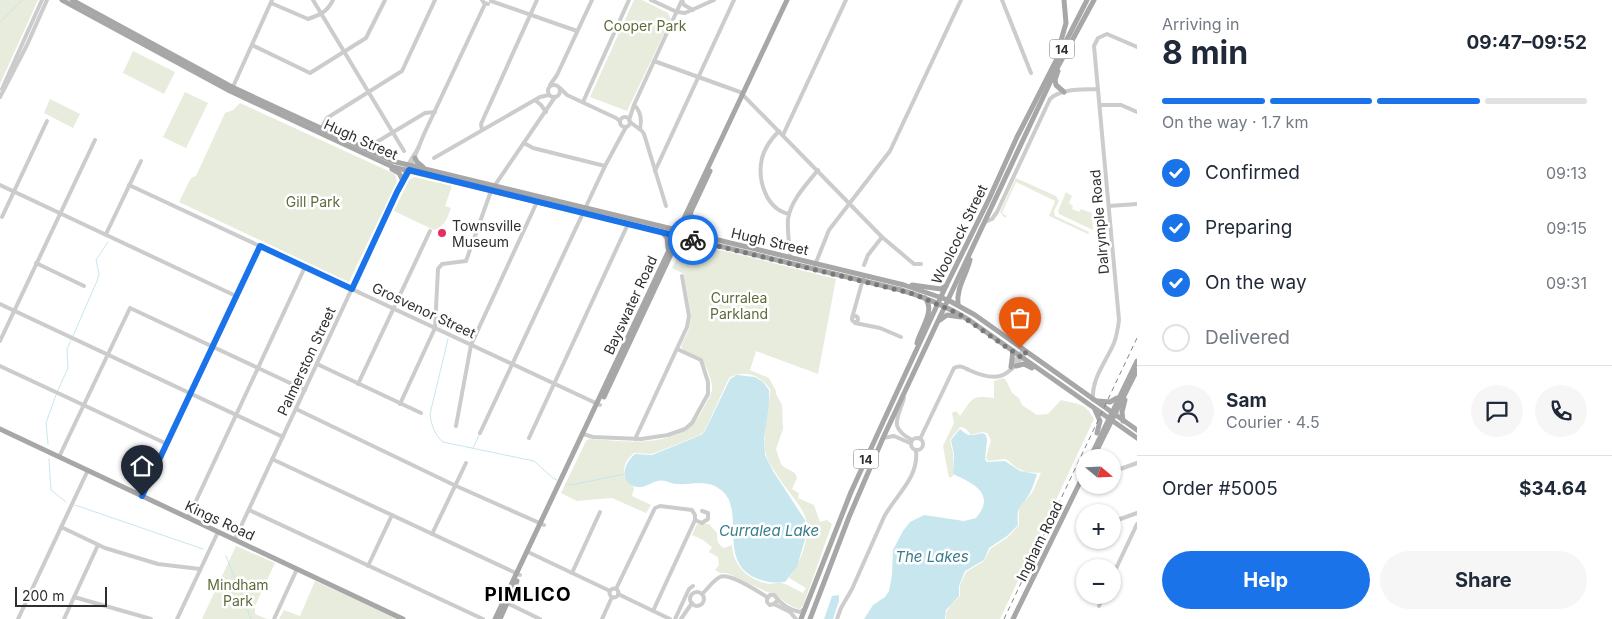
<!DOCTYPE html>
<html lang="en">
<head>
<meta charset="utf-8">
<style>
  :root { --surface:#fff; --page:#f6f6f7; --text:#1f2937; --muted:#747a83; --line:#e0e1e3; --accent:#1a73e8 }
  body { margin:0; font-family:Inter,sans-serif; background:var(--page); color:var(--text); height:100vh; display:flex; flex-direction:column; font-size:19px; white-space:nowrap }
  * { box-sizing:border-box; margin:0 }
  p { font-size:16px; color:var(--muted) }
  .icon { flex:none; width:28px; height:28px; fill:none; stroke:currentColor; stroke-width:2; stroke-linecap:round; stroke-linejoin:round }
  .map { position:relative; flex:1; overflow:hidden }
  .drawer { display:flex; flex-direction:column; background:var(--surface); width:475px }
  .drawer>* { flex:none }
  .needle { width:32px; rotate:109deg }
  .buttons { position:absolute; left:1076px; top:449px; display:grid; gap:10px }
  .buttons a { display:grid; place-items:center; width:45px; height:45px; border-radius:50%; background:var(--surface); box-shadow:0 1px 4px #0004; font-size:25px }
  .scale { position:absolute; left:15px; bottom:12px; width:92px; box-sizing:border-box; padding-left:5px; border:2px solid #2f2f2f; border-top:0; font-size:14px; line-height:18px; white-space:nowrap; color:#2f2f2f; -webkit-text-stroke:4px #fff; paint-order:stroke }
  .pin { position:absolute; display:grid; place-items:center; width:42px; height:42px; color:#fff; margin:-51px -21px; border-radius:50% 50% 50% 0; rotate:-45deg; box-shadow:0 0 5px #0007 }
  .pin .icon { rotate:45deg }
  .courier { position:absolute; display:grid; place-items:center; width:50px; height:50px; margin:-25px; border:4px solid #1a73e8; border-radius:50%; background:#fff; color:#222; box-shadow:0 1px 6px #0007 }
  .head em { font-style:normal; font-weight:700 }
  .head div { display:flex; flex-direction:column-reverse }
  .head { display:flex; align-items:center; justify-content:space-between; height:85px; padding:0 25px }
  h1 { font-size:32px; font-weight:700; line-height:38px }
  .bar { display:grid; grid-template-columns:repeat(4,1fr); gap:8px 5px; align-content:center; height:60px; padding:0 25px }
  .bar i { height:6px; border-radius:4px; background:var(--line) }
  .bar .on { background:var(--accent) }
  .bar p { grid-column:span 4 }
  .line { display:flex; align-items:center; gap:12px; padding:0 25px; border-top:1px solid var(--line) }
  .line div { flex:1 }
  .round { display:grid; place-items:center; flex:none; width:52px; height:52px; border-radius:26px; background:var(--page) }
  ol { padding:0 25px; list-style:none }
  li { display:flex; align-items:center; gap:15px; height:55px }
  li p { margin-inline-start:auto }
  li .icon { padding:5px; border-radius:50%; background:var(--accent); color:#fff; stroke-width:4 }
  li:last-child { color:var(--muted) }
  li i { width:28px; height:28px; border:2px solid var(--line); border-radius:50% }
  .cta { display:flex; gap:10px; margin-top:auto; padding:10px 25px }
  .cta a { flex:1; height:58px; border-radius:30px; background:var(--accent); color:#fff; font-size:20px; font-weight:700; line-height:58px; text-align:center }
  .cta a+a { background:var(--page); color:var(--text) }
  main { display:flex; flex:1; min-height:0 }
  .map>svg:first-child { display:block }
  .green { fill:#e8ecdc }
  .water { fill:#c8e6ed }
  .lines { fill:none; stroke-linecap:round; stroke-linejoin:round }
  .stream { stroke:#c8e6ed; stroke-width:1 }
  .minor { stroke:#ccc; stroke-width:4 }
  .major { stroke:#a7a7a7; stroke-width:5 }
  .rail { stroke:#848484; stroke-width:1; stroke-dasharray:5 4; stroke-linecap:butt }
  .done { stroke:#787878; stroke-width:5; stroke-dasharray:0 9 }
  .route { stroke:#1a73e8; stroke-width:6 }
  .poi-dot { fill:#ea2d60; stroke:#fff; stroke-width:2 }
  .labels { text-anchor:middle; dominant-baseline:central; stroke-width:5; stroke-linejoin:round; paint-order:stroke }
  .shield { fill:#fff; stroke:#6d6d6d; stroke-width:1 }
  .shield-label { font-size:12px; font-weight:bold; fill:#2f2f2f }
  .park-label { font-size:14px; fill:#5b6c3b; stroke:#fff }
  .street-label { font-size:14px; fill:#2f2f2f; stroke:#fff }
  .poi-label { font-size:14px; fill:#2f2f2f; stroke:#fff; text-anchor:start }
  .water-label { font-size:15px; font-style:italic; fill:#387c8c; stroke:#fff }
  .district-label { font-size:19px; font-weight:bold; letter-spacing:1px; fill:#000; stroke:#fff }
</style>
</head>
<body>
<main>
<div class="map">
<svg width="1137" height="619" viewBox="0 0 1137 619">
  <rect width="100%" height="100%" fill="#fff"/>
  <g class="green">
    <path d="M0,0H38L0,84Z"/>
    <path d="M634,0H642L668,13L671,19L627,111L590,97Z"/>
    <path d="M133,51L175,72L164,94L123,73Z"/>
    <path d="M185,92L208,103L186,148L163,137Z"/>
    <path d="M50,99L80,114L73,128L44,113Z"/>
    <path d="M240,103L395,174L397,181L349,282L179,202L191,178L196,176L225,113L233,110Z"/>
    <path d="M414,177L452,186L445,206L451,208C447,219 445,226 434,230L394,211L409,180Z"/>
    <path d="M1016,178L1056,196L1059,201L1054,211L1055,216L1089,232L1088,234L1049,216L1055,201L1016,182L1002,213L1007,216L1005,218L1000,212Z"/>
    <path d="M1066,192L1072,196L1069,203L1073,206L1072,209L1079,212L1081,209L1092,213L1093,230L1059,214L1058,211Z"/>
    <path d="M692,246L729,252L836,279L818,374L756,351L750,370L769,378L776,391V394L782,405L783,429L776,449L781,464L784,467L795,473L797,478L792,489L799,493L798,498L814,505L820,522L827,520L832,524L803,606L799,609C785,606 780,594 767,592L726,573H720L715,570L719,565L718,557L709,552L712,547L703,540L692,535L697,524H709L717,533C717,540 717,544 724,548L732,545C733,566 749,581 770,584C773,584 777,582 781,583C788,584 796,590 803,593L806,588L789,578C800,563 810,540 806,520C803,507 789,493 781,481C776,473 769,464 766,455C761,436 770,409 770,389C759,375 747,369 729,378L705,430L700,435L652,454L634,453C625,461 623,466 625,478L634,488L632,496L651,505L646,513L612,498L577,501L561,493L586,441L589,439C627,441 683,451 703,409C706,403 712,395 712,388C712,379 706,367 702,359L683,350L681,346L689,329L691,316L684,274L672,268L681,251Z"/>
    <path d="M1003,378L1006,380L1012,393L1019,398L1022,405L1037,415L1048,414L1061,400C1078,405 1084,401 1094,419L1000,619H946C944,610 954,602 960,596V585L966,572L984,561L990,549L1008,537L1019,525V507L1032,493L1041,473L1026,472L1017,468L1006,459L988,461L986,458L991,440L987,433L982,432L971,435L965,428L960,427L950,440L953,453V476L949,478L943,446L954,423L952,413L956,411L960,416C973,398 971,395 994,398V381Z"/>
    <path d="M236,546L275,563L255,606V614L267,619H202Z"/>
    <path d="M315,581L398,619H279L284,610L300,616Z"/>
  </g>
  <g class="water">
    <path d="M737,375L755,377L763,382L769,390V405L764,439L765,455L773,471L805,520L806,536L797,567L785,582C773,583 768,583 756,578C715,561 749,506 718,488C706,480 691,485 677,484C670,484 665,479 658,481C652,482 646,487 640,487C619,487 622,464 635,454L652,455L701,435L705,431L730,379Z"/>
    <path d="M960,429C969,437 971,436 982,433L986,435L987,440L985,459L987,462L1005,461L1020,471L1037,474C1035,480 1033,487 1030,493C1021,508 1016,504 1018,525L1007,536L989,548L984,560L965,571L959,586V596L946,610L945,619H864L873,605L885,597L889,591L892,575L893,550L903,531L910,522L924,515L964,521L976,518C997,493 972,483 953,474L954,454L951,440Z"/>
    <path d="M839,595V601L833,619H824L832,596Z"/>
  </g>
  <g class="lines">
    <g class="stream">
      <path d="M0,22L22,0"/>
      <path d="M73,336L97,281L99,274L96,260L108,242"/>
      <path d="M448,339L430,414C431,424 435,436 443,442L534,461L553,478L557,480"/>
      <path d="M58,390L68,368L67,349L71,340"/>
      <path d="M48,444L46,423L56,395"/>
      <path d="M473,448L480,433"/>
      <path d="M49,459L51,490L66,502"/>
      <path d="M567,484L571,485L625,474"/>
      <path d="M75,505L203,549"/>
      <path d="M226,556L251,619"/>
    </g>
    <g class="minor">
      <path d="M313,0L404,151"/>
      <path d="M482,0L484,3L488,4"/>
      <path d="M651,0L677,12L685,13L714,0"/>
      <path d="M682,0L684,5L693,10"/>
      <path d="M1002,0L1031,73"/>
      <path d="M491,1L577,31"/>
      <path d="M271,3L308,19C320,15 327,12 333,0"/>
      <path d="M252,45L310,73L366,38L385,0"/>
      <path d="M654,61L740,92L882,237L914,264H921"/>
      <circle cx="554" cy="91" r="6"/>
      <path d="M550,85L557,75L592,0"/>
      <path d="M560,88L567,95L616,118L620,121"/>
      <path d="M2,89L42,0"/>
      <path d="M232,89L272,0"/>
      <path d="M0,97L27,45L47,0"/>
      <path d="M535,100L541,105L546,112"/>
      <path d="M583,102L629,0"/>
      <path d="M634,105C641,111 642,121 640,129"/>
      <path d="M1100,105H1121L1137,112"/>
      <circle cx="625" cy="122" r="5"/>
      <path d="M629,120L634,105L682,0"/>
      <path d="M630,122L642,131L644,134L666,206"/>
      <path d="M320,130L327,118L402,71L435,0"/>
      <path d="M482,130L481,124L537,0"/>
      <path d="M779,131C771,139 765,147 762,158C757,180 766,209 789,214"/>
      <path d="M783,135L846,0"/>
      <path d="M524,143L533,148L605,166"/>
      <path d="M375,154V143L425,113L435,112"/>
      <path d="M434,158L540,97L549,95"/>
      <path d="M655,171L734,0"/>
      <path d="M0,185L236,296"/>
      <path d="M129,185L600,405"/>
      <path d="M397,192L407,175L424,134L485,4"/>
      <path d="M1109,206L1137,204"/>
      <path d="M2,217L47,121"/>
      <path d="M985,222L992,219L997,212L1050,99C1061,88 1083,90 1098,89"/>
      <path d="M106,234L141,161"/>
      <path d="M790,258C790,246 787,232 788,219C791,200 806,185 818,170"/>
      <path d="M36,263L84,286"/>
      <path d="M815,265L829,230L890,151L961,0"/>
      <path d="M864,265L868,255L882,237"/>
      <path d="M0,304L283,437"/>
      <circle cx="855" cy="319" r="3"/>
      <path d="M852,318L863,279"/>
      <path d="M855,323L880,328L901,337"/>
      <path d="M0,341L95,140"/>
      <path d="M317,364L421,413"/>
      <path d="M1012,365L1023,350"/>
      <path d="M0,366L167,444"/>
      <path d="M358,384L430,231"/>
      <path d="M904,398C898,419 888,427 912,440"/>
      <path d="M1093,400C1091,379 1106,362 1114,343C1117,335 1118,328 1119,320L1094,46L1098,38L1107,34L1137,47"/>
      <path d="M400,404L435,328L438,269L442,264L466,261L491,191L555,97"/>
      <path d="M296,409L454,485L544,525"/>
      <path d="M456,426L471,345L537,202"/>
      <path d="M480,433L605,166L626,127"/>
      <path d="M583,434L593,437L641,439L668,435L685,429L692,423L708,394V382L701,360L677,349"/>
      <circle cx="917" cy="444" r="6"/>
      <path d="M529,438L628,224"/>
      <path d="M883,438L894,436L910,443"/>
      <path d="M635,439L687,327L689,316L682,276"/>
      <path d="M920,439L954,368C960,365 963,367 969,370C997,383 1008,378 1026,352"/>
      <path d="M59,457L130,308L305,390"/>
      <path d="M272,459L520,575"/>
      <path d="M1112,472L1137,463"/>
      <path d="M142,496L260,246"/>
      <path d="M249,510L483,619"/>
      <path d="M188,518L305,267"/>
      <path d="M695,520L702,523L708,519V513L702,511"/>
      <path d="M1112,522L1137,513"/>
      <path d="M61,527L105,548L158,564L200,569"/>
      <path d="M1081,532L1085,531"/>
      <path d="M432,534L466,463"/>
      <path d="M235,539L397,192L409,163L419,147"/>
      <path d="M528,552L610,591"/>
      <path d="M368,566L392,515"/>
      <path d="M572,573L600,512"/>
      <path d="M1112,577L1137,524"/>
      <circle cx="614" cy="593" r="4.5"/>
      <path d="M616,589L655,508L660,506L692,510L695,515V520L653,611"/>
      <circle cx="697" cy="599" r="7"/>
      <path d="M618,594L670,619"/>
      <path d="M702,594C708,589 713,580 720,577C729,572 759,592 767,597"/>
      <path d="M74,597L151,619"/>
      <path d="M777,601L774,604L770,605L767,602V599L770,595H774C780,603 788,610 800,612L804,609"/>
      <path d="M507,603L540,619"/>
      <path d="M774,604L790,612L796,619"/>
      <path d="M1099,606L1104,595"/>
      <path d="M18,619L88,470"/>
      <path d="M64,619L98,545"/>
      <path d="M177,619L218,532"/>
      <path d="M274,619L297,569"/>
      <path d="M602,619L612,597"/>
      <path d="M675,619L689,589L693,586"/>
      <path d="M681,619L692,603"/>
      <path d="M837,619L841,608L852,589L884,517C895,496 919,478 916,451"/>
    </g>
    <g class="major">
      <path d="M62,0L230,91L393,167L901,290C925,297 948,307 969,320L1137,438"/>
      <path d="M72,0L232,87L392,161L904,285L948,300L975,315L1137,430"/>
      <path d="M1058,51L1066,23L1064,0"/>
      <path d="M1058,71L1055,80L1056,85L1064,92"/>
      <path d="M415,158L417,162L423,167"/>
      <path d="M392,169L399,173L402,179"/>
      <path d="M691,215L692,228L697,234"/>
      <path d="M662,232L667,238L668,248"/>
      <path d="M676,250L682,244L692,241"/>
      <path d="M912,285L941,289L946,286"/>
      <path d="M958,305C956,288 966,276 970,260"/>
      <path d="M940,320L947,315L961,317"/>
      <path d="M917,343C920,330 936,310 925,298"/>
      <path d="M1016,366L1024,364L1032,368"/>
      <path d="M1011,367L1013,351"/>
      <path d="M604,397L710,171"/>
      <path d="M1097,401L1110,402L1117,398"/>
      <path d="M1095,410L1100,421L1097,433"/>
      <path d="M1123,421L1122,412L1125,400"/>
      <path d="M0,429L403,619"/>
      <path d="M1090,458L1137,361"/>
      <path d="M1093,458L1137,370"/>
      <path d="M495,619L787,0"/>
      <path d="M500,619L517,581"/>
      <path d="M801,619L851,492L884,420L946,286L989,199L1017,137L1087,0"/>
      <path d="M810,619L849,517L883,438L1055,72L1094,0"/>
      <path d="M1013,619L1085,472"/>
    </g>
    <path class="rail" d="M1004,619L1137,338"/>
  </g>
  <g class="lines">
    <path class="done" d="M693,240L914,294L959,314L1022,358L1026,352L1020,348"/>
    <path class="route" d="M142,496L260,246L352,289L397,192L409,170L693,240"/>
  </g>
  <circle class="poi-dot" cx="442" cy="233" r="5"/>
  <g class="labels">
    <g class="shield">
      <rect x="1049.5" y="39.5" width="25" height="19" rx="4"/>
      <rect x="853.5" y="449.5" width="25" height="19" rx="4"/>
    </g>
    <g class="shield-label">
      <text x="1062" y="49">14</text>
      <text x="866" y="459">14</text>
    </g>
    <g class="park-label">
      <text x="645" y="25">Cooper Park</text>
      <text x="313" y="201">Gill Park</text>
      <text x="739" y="297">Curralea<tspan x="739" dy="16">Parkland</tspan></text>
      <text x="238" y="584">Mindham<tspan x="238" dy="16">Park</tspan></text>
    </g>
    <g class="street-label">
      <text transform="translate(361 139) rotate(24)">Hugh Street</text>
      <text transform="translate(1099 222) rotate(-95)">Dalrymple Road</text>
      <text transform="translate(959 234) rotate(-64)">Woolcock Street</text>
      <text transform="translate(770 241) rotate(13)">Hugh Street</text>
      <text transform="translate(630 305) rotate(-65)">Bayswater Road</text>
      <text transform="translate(424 310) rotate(25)">Grosvenor Street</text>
      <text transform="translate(306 361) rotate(-65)">Palmerston Street</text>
      <text transform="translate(220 520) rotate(25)">Kings Road</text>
      <text transform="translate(1039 541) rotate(-64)">Ingham Road</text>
    </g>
    <g class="poi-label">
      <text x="452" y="225">Townsville<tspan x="452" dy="16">Museum</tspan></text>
    </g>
    <g class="water-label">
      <text x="769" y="530">Curralea Lake</text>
      <text x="932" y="556">The Lakes</text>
    </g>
    <g class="district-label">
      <text x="528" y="594">PIMLICO</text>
    </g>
  </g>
</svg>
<div class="buttons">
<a><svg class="needle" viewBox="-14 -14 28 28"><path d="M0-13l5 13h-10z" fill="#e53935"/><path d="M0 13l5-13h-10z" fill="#747a83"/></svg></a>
<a>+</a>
<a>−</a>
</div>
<div class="scale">200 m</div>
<div class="pin" style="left:1020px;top:348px;background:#ea580c"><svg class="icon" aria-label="bag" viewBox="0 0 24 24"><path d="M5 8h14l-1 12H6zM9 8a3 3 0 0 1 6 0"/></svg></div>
<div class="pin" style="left:142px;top:496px;background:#1f2937"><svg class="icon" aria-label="home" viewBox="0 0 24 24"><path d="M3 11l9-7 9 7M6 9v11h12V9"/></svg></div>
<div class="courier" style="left:693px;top:240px"><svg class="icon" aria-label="bike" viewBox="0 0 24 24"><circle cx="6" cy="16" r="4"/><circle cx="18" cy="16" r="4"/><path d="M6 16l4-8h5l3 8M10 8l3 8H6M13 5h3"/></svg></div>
</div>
<section class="drawer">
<div class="head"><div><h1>8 min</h1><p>Arriving in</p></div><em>09:47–09:52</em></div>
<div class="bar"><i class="on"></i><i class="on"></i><i class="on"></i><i></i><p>On the way · 1.7 km</p></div>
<ol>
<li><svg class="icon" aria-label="check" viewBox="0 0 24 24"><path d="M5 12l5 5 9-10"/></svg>Confirmed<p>09:13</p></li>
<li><svg class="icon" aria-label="check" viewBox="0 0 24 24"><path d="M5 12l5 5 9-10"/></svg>Preparing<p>09:15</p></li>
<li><svg class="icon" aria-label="check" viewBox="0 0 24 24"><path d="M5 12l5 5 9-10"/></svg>On the way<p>09:31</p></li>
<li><i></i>Delivered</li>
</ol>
<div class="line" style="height:90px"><a class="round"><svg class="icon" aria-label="person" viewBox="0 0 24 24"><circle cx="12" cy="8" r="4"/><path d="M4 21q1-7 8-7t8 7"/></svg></a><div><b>Sam</b><p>Courier · 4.5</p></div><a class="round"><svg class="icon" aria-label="chat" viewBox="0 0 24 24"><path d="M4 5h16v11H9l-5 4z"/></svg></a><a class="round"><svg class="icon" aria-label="phone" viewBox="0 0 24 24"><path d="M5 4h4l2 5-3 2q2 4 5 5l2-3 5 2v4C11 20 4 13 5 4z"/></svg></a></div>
<div class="line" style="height:65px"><div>Order #5005</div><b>$34.64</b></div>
<div class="cta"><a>Help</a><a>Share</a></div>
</section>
</main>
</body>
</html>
